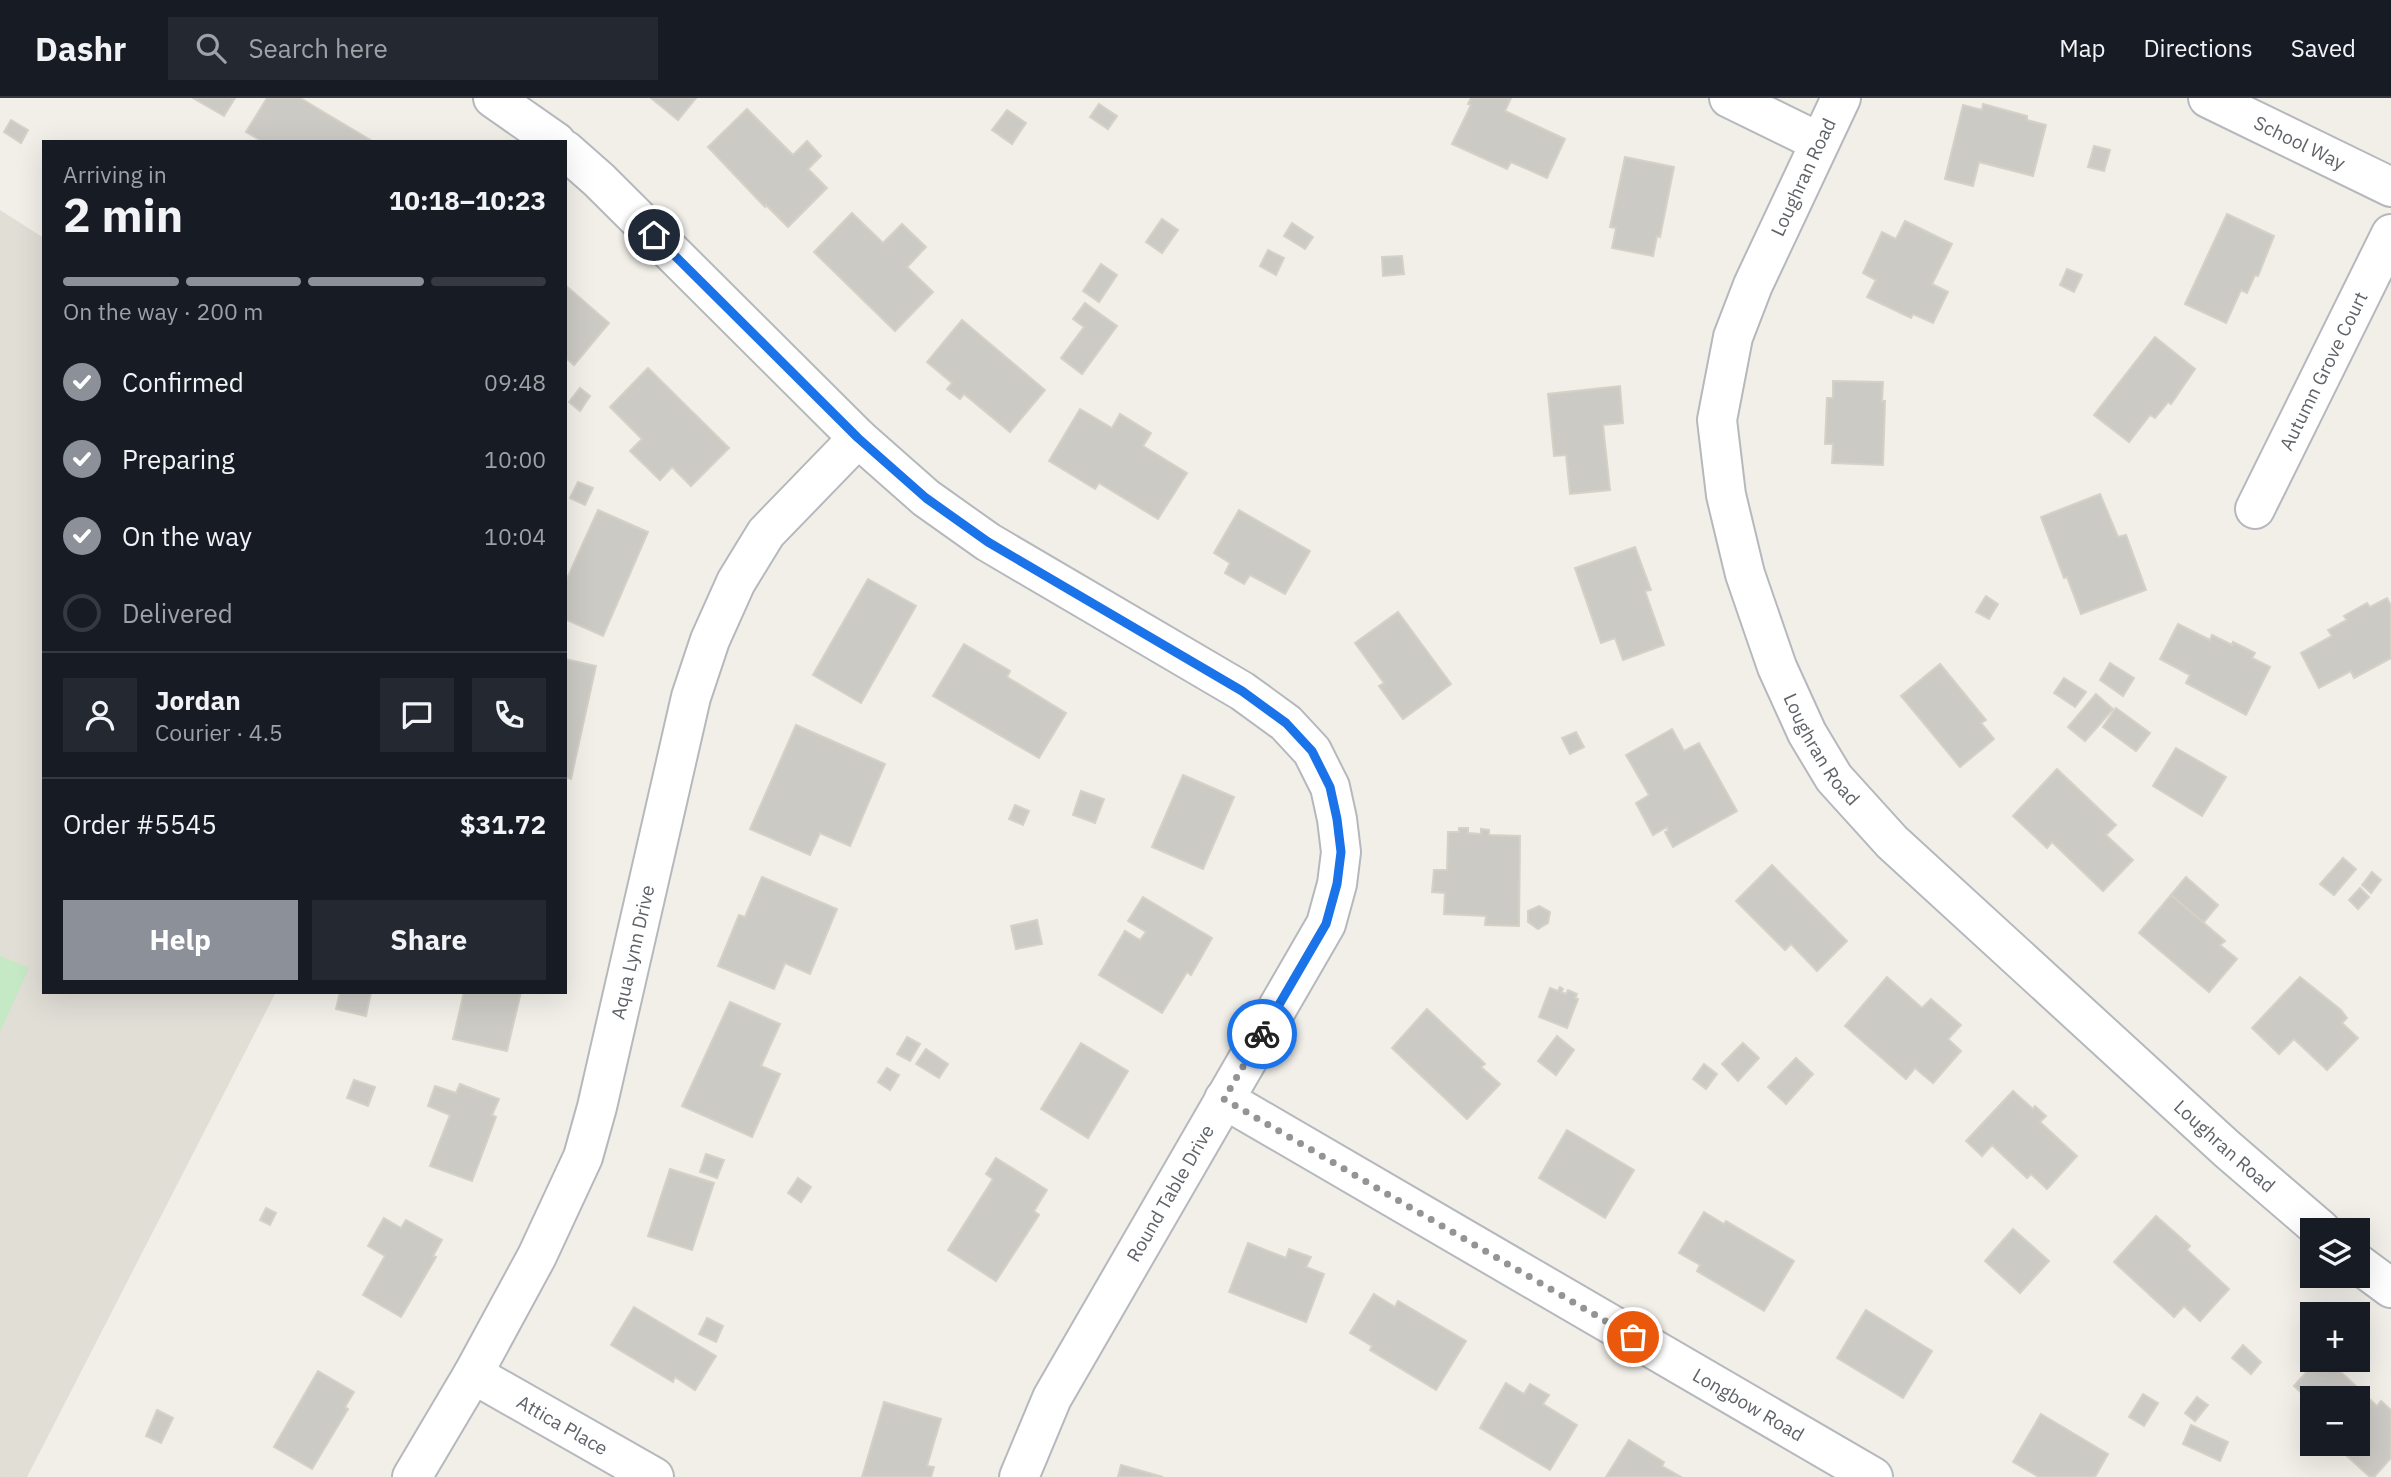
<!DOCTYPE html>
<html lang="en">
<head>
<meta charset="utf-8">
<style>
  :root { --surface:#171b24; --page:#242831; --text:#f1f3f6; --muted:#9ea1a6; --line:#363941; --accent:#8c9099 }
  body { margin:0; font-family:"IBM Plex Sans",sans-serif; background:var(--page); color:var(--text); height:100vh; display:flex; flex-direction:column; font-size:26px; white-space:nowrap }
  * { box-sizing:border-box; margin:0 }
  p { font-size:23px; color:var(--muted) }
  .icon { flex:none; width:38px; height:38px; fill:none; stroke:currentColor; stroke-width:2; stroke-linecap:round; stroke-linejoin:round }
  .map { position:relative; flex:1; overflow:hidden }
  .panel { position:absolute; left:42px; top:42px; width:525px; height:854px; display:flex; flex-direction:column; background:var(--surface); border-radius:0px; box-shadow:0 7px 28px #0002 }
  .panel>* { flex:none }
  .controls { position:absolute; left:2300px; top:1120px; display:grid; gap:14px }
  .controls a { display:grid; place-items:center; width:70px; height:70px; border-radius:0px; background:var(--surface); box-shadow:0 7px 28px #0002; font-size:35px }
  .pin { position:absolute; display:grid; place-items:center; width:60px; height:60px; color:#fff; margin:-30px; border:4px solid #fff; border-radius:50%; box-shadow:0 2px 7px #0007 }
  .courier { position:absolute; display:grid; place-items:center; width:70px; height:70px; margin:-35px; border:5px solid #1a73e8; border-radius:50%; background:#fff; color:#222; box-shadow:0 2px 9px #0007 }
  .summary em { font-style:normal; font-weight:700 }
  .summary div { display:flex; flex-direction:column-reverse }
  .summary { display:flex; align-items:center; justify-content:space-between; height:119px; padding:0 21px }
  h1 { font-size:46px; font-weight:700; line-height:52px }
  .bar { display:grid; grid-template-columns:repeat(4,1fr); gap:10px 7px; align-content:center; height:84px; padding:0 21px }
  .bar i { height:9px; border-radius:5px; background:var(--line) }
  .bar .active { background:var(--accent) }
  .bar p { grid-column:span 4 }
  .line { display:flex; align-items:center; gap:18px; padding:0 21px; border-top:2px solid var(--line) }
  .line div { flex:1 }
  .round { display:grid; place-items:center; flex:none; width:74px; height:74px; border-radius:0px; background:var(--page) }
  ol { padding:0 21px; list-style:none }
  li { display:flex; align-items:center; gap:21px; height:77px }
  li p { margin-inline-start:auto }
  li .icon { padding:7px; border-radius:50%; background:var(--accent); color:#fff; stroke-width:4 }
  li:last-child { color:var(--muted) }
  li i { width:38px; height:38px; border:4px solid var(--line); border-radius:50% }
  .cta { display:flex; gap:14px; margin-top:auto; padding:14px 21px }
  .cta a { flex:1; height:80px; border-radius:0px; background:var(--accent); color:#fff; font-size:28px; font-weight:700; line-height:80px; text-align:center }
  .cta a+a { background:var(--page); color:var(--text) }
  header { display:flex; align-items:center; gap:42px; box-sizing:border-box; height:98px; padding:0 35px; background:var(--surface); border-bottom:2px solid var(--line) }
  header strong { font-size:33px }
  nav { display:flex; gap:38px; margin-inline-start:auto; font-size:24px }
  .search { width:490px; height:63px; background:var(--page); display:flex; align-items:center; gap:18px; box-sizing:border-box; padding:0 24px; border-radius:0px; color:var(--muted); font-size:26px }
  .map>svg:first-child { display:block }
  .education { fill:#e1ded6 }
  .green { fill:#c5e8c5 }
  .building { fill:#cccac5; stroke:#d6d1c6; stroke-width:2 }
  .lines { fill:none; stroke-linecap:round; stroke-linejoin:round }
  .minor-casing { stroke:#b5b8bc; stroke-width:42 }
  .minor { stroke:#fff; stroke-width:38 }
  .done { stroke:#929495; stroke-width:7; stroke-dasharray:0 12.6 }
  .route { stroke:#1a73e8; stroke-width:9 }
  .labels { text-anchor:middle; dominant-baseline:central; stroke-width:5; stroke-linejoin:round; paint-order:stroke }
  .street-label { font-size:19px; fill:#5f6368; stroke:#fff }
</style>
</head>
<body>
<header>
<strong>Dashr</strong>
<div class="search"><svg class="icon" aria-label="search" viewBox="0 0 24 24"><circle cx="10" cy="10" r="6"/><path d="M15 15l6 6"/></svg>Search here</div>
<nav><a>Map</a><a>Directions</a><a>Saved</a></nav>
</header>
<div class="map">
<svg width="2391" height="1379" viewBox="0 0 2391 1379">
  <rect width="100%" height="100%" fill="#f1efe8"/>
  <path class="education" d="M0,112L44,140V894H276L27,1379H0Z"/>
  <path class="green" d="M0,858L29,870L0,934Z"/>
  <g class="building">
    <path d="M193,0H235L224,18Z"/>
    <path d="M267,0H300L372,43L263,44L246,34Z"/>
    <path d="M651,0H696L678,22Z"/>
    <path d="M1471,0H1511L1505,13L1565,41L1547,80L1511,64L1507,71L1452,46L1471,7L1468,6Z"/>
    <path d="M1099,6L1117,18L1108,31L1090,19Z"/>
    <path d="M1983,6L2027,18V22L2046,27L2033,78L1979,64L1973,88L1945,81L1963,7L1982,12Z"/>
    <path d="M747,11L793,57L807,43L821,58L808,71L827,90L788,129L766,107L765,109L708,49Z"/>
    <path d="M1007,12L1026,25L1012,46L992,32Z"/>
    <path d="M11,22L28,32L21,45L4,34Z"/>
    <path d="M2094,48L2110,52L2104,73L2088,69Z"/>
    <path d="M1625,59L1674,69L1660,139L1657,138L1653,158L1612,150L1616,130L1610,129Z"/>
    <path d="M852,115L883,145L902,126L926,149L907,169L933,194L895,233L814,154Z"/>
    <path d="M2227,116L2274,138L2258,178L2255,177L2247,195L2241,192L2226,225L2185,206Z"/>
    <path d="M1162,121L1178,132L1162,155L1146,144Z"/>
    <path d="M1905,123L1952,146L1932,186L1948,194L1933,225L1913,216L1911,220L1867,199L1876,182L1863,175L1882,134L1896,141Z"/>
    <path d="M1292,125L1313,139L1305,151L1284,138Z"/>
    <path d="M1268,152L1284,160L1276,177L1260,168Z"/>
    <path d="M1402,158L1404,176L1383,178L1382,159Z"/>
    <path d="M1101,166L1117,177L1099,204L1083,193Z"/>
    <path d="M2067,171L2082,177L2074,194L2060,187Z"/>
    <path d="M565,187L609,225L574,267L565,259Z"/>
    <path d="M1085,205L1117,228L1082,276L1061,260L1084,229L1073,221Z"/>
    <path d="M962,222L1045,292L1010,334L964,296L960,301L947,291L952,285L927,264Z"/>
    <path d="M2155,239L2195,271L2171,306L2168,304L2155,320L2150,317L2129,344L2094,317Z"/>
    <path d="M648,270L729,350L691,388L672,369L660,382L630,353L642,341L610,309Z"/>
    <path d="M1833,283L1883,284L1882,303H1885L1883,367L1832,365L1833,346H1825L1827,300H1833Z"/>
    <path d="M1620,288L1623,325L1603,327L1610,392L1570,396L1566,357L1554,358L1548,296Z"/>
    <path d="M580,290L590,298L580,313L569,304Z"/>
    <path d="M1080,311L1112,330L1120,316L1151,335L1143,348L1187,375L1158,421L1099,385L1095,391L1049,363Z"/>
    <path d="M578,384L593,390L585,407L570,400Z"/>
    <path d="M2100,396L2118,439L2126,437L2146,492L2081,516L2067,479L2064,480L2041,419Z"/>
    <path d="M598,412L648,434L603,538L565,521V485Z"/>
    <path d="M1239,412L1310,453L1285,496L1250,477L1244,486L1225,475L1230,465L1214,455Z"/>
    <path d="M1635,449L1651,492L1645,493L1664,547L1623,562L1615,540L1601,545L1575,470Z"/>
    <path d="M868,481L916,508L861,605L813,577Z"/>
    <path d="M1986,498L1998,506L1989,521L1976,514Z"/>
    <path d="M2387,500L2391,508V560L2354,580L2351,573L2319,590L2301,555L2332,538L2328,532L2347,522L2344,518L2367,505L2370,509Z"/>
    <path d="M1398,514L1451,586L1403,621L1379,588L1384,585L1355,545Z"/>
    <path d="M2178,526L2210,542L2212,537L2232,547L2233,544L2255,555L2252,560L2270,569L2246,617L2186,585L2190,577L2160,561Z"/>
    <path d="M964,546L1010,573L1007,579L1066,615L1039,660L933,598Z"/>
    <path d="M565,561L596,568L571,681L565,679Z"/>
    <path d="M2110,565L2134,580L2123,598L2100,582Z"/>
    <path d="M1940,566L1986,622L1981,625L1994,641L1960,669L1901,598Z"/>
    <path d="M2064,580L2086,594L2075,609L2054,595Z"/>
    <path d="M2096,596L2113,611L2085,643L2068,629Z"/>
    <path d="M2116,610L2150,635L2136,653L2103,629Z"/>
    <path d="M796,627L885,666L850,748L820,735L810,757L750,731Z"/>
    <path d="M1672,631L1684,653L1699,645L1737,713L1673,749L1665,734L1668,733L1667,729L1653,737L1636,705L1649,697L1626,657Z"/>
    <path d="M1576,634L1584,649L1570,656L1562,640Z"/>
    <path d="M2176,650L2226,679L2202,718L2153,688Z"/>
    <path d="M2057,671L2116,727L2106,737L2133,762L2103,793L2052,744L2047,750L2013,718Z"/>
    <path d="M1183,677L1234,699L1203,771L1152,749Z"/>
    <path d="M1081,693L1104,701L1095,725L1073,717Z"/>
    <path d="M1015,707L1029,713L1023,727L1009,721Z"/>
    <path d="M1459,730H1468V735L1481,736V731L1489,732V737L1520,738L1519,828L1485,827L1486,818L1444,816L1445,795L1432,794L1434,772H1447L1448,734H1459Z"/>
    <path d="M2343,760L2356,771L2334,797L2320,786Z"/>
    <path d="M1772,767L1847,843L1817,873L1791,846L1785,852L1736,803Z"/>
    <path d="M2372,774L2381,782L2371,795L2362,787Z"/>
    <path d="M762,779L837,811L810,876L785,865L774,891L718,868L739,817L745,819Z"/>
    <path d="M2186,779L2218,807L2203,825L2171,797Z"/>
    <path d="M2360,790L2369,799L2358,811L2349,802Z"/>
    <path d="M2171,797L2225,843L2220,847L2237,861L2209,894L2139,835Z"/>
    <path d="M1143,799L1212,840L1191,877L1187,874L1162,915L1099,877L1125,833L1140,842L1146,834L1128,823Z"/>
    <path d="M1539,808L1550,814L1548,825L1538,831L1528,824V813Z"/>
    <path d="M1037,822L1042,846L1016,851L1011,828Z"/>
    <path d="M1887,879L1922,910L1931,901L1961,927L1948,941L1961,953L1933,985L1915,970L1906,981L1845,928Z"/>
    <path d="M2300,879L2341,912L2347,920L2342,925L2358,940L2327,972L2294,941L2279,956L2252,930Z"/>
    <path d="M1560,889L1563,891L1561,894L1566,896L1568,892L1577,896L1575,900L1578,901L1567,930L1539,919L1550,890L1558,893Z"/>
    <path d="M340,894H371L366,918L336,911Z"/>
    <path d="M464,894H521L507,953L453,941Z"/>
    <path d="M730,904L780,926L761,968L780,976L752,1039L682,1008Z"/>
    <path d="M1427,911L1485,966L1481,969L1500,986L1467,1021L1392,950Z"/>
    <path d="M1557,938L1574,952L1556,977L1538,963Z"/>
    <path d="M907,939L920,946L910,963L897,956Z"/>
    <path d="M1081,945L1128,973L1088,1040L1041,1011Z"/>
    <path d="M1743,945L1759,960L1738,983L1722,966Z"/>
    <path d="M926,951L948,966L939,980L916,966Z"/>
    <path d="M1796,960L1813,976L1786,1006L1768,989Z"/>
    <path d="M1704,966L1717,976L1706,991L1693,981Z"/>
    <path d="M887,970L899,977L890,992L878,984Z"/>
    <path d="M354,982L375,989L368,1008L347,1000Z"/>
    <path d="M460,986L499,1001L492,1017L496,1019L472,1083L430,1068L450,1017L428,1008L435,988L456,995Z"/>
    <path d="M2013,993L2033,1011L2035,1008L2046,1018L2040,1024L2077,1058L2047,1091L2031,1076L2027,1080L1992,1047L1982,1058L1966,1043Z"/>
    <path d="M1567,1032L1634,1072L1605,1120L1539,1080Z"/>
    <path d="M706,1056L724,1062L717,1080L700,1074Z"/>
    <path d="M996,1060L1047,1092L1034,1113L1039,1117L996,1183L948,1152L993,1081L986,1076Z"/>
    <path d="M670,1071L714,1085L692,1152L648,1138Z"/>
    <path d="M798,1080L811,1089L801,1104L788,1095Z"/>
    <path d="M266,1110L276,1115L270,1127L260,1122Z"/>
    <path d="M1704,1114L1724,1126L1726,1123L1794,1163L1764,1213L1697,1173L1700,1167L1679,1155Z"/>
    <path d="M2156,1118L2190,1148L2187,1152L2229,1191L2200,1223L2184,1208L2174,1219L2114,1164Z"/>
    <path d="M384,1120L401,1130L406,1122L442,1142L433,1158L436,1159L401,1219L363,1197L385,1158L368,1148Z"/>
    <path d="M2013,1131L2049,1163L2020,1195L1985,1163Z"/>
    <path d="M1248,1145L1286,1160L1289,1151L1311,1159L1306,1169L1324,1176L1306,1224L1229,1194Z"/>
    <path d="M1374,1196L1395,1209L1398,1203L1466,1243L1436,1292L1370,1252L1372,1248L1350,1235Z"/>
    <path d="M634,1209L716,1258L695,1292L675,1279L673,1284L611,1247Z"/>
    <path d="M1866,1212L1932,1253L1903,1300L1837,1260Z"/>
    <path d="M707,1220L723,1228L716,1244L699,1236Z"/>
    <path d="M2243,1247L2261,1264L2251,1276L2232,1260Z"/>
    <path d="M2317,1262H2328L2377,1308L2381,1303L2391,1312V1360L2374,1379H2370L2338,1350L2340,1348L2337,1346H2357V1300H2312V1305L2294,1288Z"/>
    <path d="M318,1273L354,1294L345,1309L348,1311L312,1371L274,1349Z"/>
    <path d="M1506,1285L1524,1296L1530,1286L1549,1297L1543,1306L1577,1327L1550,1372L1480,1330Z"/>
    <path d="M2143,1296L2158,1305L2144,1328L2129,1319Z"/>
    <path d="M2197,1299L2208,1307L2195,1323L2185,1315Z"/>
    <path d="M884,1304L941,1321L927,1368L934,1369L931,1379H862Z"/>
    <path d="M157,1312L173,1320L161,1345L146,1338Z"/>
    <path d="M2041,1316L2108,1356L2095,1379H2039L2013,1364Z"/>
    <path d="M2191,1327L2228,1344L2220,1363L2183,1346Z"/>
    <path d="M1629,1342L1664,1364L1662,1368L1681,1379H1606Z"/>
    <path d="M1121,1367L1163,1379H1118Z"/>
  </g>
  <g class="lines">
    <g class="minor-casing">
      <g id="minor">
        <path d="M493,0L556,44"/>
        <path d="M1729,0L1819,44"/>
        <path id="s1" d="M1841,0L1753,187L1733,239L1717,322L1726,397L1745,476L1777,569L1807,635L1834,680L1892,744L2227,1051L2321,1132"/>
        <path id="s2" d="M2208,0L2391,89"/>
        <path d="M565,52L599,82L858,340L926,400L988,444L1242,593L1286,625L1312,653L1330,689L1337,721L1341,754L1337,786L1326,826L1052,1300L1019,1379"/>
        <path id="s3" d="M2255,411L2391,136"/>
        <path id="s4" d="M1224,1001L1873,1379"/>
        <path d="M2357,1165L2391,1190"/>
        <path id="s5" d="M473,1276L654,1379"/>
        <path id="s6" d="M412,1379L473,1276L537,1158L583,1059L597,1009L691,599L710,542L736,484L766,435L858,340"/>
      </g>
    </g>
    <use href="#minor" class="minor"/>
  </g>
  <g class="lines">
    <path class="done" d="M1262,936L1224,1001L1633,1239"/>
    <path class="route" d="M654,137L858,340L926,400L988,444L1242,593L1286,625L1312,653L1330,689L1337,721L1341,754L1337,786L1326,826L1262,936"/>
  </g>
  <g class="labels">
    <g class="street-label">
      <text stroke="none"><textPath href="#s2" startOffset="102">School Way</textPath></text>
      <text transform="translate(1803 79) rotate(-65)">Loughran Road</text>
      <text stroke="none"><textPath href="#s3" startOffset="154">Autumn Grove Court</textPath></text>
      <text stroke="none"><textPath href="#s1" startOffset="696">Loughran Road</textPath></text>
      <text stroke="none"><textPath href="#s6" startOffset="574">Aqua Lynn Drive</textPath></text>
      <text stroke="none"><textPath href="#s1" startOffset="1264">Loughran Road</textPath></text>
      <text transform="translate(1170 1095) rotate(-60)">Round Table Drive</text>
      <text stroke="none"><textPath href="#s4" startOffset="607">Longbow Road</textPath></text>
      <text stroke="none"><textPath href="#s5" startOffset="103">Attica Place</textPath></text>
    </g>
  </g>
</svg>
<div class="controls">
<a><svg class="icon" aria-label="layers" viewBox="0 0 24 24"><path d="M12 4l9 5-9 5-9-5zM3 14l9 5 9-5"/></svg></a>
<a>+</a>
<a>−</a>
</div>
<div class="pin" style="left:1633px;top:1239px;background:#ea580c"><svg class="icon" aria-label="bag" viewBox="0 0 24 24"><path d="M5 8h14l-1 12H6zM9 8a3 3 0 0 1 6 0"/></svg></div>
<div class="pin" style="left:654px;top:137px;background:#1f2937"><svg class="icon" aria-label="home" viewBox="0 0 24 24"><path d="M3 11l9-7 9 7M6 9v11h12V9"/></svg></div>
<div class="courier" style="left:1262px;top:936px"><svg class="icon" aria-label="bike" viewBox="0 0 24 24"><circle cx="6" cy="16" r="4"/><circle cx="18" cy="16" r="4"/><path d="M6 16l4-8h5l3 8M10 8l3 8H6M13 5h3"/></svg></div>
<section class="panel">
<div class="summary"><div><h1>2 min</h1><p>Arriving in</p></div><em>10:18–10:23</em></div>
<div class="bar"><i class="active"></i><i class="active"></i><i class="active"></i><i></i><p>On the way · 200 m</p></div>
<ol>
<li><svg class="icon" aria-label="check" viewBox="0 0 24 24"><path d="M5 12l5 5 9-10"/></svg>Confirmed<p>09:48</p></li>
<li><svg class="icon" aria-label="check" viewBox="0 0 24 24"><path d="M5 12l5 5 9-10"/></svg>Preparing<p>10:00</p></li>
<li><svg class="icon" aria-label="check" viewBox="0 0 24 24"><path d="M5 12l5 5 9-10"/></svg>On the way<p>10:04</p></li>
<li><i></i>Delivered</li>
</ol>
<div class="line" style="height:126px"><a class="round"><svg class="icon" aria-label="person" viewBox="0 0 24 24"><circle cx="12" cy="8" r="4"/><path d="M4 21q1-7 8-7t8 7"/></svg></a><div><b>Jordan</b><p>Courier · 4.5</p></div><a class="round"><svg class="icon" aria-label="chat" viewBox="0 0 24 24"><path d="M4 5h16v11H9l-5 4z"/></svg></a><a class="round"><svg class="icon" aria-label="phone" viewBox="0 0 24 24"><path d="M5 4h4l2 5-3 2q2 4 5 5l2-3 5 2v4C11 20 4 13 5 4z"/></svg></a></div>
<div class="line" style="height:91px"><div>Order #5545</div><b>$31.72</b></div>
<div class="cta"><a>Help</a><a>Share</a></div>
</section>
</div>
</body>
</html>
